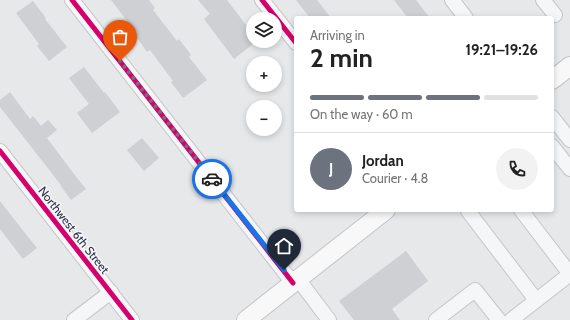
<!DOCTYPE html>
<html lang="en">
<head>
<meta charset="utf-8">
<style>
  :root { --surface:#fff; --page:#f2f2f2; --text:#222; --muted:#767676; --line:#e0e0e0; --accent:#6c737f }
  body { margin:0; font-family:Cabin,sans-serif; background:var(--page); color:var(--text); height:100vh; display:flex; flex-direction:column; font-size:15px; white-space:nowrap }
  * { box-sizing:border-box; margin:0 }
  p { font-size:13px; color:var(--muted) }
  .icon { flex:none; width:22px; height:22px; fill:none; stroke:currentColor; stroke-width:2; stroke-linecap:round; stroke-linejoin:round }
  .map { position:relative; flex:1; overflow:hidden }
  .side { position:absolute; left:294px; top:16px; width:260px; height:196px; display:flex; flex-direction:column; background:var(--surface); border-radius:4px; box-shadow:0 2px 6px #0003 }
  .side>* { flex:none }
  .fabs { position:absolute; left:246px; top:12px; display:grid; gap:8px }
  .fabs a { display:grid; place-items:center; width:36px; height:36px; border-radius:50%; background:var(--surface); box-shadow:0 2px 6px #0003; font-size:20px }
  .pin { position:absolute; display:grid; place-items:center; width:34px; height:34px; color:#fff; margin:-41px -17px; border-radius:50% 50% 50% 0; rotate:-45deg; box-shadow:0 0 4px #0007 }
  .pin .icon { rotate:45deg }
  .courier { position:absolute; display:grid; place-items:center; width:40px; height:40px; margin:-20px; border:3px solid #1a73e8; border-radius:50%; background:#fff; color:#222; box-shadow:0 1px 5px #0007 }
  .headline em { font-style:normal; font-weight:800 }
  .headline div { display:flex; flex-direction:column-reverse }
  .headline { display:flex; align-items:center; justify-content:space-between; height:68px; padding:0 16px }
  h1 { font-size:26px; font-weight:800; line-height:30px }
  .bar { display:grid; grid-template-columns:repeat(4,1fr); gap:6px 4px; align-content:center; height:48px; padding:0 16px }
  .bar i { height:5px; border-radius:3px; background:var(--line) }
  .bar .active { background:var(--accent) }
  .bar p { grid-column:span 4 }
  .line { display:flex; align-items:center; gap:10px; padding:0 16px; border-top:1px solid var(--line) }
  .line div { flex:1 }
  .round { display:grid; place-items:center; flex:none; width:42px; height:42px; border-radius:21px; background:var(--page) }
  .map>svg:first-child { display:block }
  .building { fill:#ced0d3 }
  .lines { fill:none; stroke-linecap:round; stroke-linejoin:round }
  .minor-casing { stroke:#c4c6c8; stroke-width:16 }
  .major-casing { stroke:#c2c5c8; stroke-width:20 }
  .minor { stroke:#f5f6f7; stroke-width:14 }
  .major { stroke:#f8f8f8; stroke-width:18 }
  .cycleway-casing { stroke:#f4f6f9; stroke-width:8 }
  .cycleway { stroke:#d6006c; stroke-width:5 }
  .done { stroke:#6c737f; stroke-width:4; stroke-dasharray:0 7.2 }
  .route { stroke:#1a73e8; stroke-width:5 }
  .labels { text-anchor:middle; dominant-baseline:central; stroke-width:3; stroke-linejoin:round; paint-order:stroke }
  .street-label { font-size:12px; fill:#2b3445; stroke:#f4f6f9 }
</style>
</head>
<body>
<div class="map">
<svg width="570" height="320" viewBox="0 0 570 320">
  <rect width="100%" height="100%" fill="#e6e8ea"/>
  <g class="building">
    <path d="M111,0H149L155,8L153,10L177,41L179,39L191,55L189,57L207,80L183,98L171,82L173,81L150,50L147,52L135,35L137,34Z"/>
    <path d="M198,0H227L253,34V44L234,59L204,19L210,14Z"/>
    <path d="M296,0H317L331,18H310Z"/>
    <path d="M394,0H416L430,18H408Z"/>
    <path d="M33,1L46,18L45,19L67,47L49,61L37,46L39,44L16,13Z"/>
    <path d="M84,67L104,93L105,92L120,112L92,133L77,113L89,104L69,78Z"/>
    <path d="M10,92L30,119L33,116L41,126L48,120L57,130L47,138L74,174L86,189L71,200L60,185H61L0,107V100Z"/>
    <path d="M142,138L159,158L144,171L127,150Z"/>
    <path d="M0,201L25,233L37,248L23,259L0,229Z"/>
    <path d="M406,251L428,281L392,309L400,320H354L339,301Z"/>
  </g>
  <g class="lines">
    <g class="minor-casing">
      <g id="minor">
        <path d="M72,0L293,283"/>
        <path d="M262,0L296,43"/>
        <path d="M452,0L466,18"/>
        <path d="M543,0L555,15"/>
        <path d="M552,117L570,140"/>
        <path d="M552,146L570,169"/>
        <path d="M0,151L132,320"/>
        <path d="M469,210L468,211L536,300"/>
        <path d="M298,279L329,320"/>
        <path d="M74,320L111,292"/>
        <path d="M436,320L475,290L499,320"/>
        <path d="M511,320L570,274L521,210"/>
      </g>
    </g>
    <g class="major-casing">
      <g id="major">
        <path d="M552,80L570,66"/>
        <path d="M246,320L386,210"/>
      </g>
    </g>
    <use href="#minor" class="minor"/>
    <use href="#major" class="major"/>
    <g class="cycleway-casing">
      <g id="cycleway">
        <path d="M72,0L293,283"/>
        <path d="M262,0L296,43"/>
        <path d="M0,151L132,320"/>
      </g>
    </g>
    <use href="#cycleway" class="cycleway"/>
  </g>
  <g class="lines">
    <path class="done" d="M120,61L212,179"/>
    <path class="route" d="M212,179L284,270"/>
  </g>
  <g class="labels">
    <g class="street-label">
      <text transform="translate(74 230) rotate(52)">Northwest 6th Street</text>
    </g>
  </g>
</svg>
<div class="fabs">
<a><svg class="icon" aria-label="layers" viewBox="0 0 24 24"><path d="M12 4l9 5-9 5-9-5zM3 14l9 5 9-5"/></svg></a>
<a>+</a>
<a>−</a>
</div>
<div class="pin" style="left:120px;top:61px;background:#ea580c"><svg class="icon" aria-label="bag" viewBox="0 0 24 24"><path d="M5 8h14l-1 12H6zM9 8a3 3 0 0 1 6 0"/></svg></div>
<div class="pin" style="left:284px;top:270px;background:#1f2937"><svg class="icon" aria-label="home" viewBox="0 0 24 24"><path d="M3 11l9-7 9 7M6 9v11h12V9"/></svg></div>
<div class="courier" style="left:212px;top:179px"><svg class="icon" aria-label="car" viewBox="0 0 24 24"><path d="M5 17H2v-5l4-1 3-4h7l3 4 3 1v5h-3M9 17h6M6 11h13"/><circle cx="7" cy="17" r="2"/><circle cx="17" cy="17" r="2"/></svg></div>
<section class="side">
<div class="headline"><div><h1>2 min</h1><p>Arriving in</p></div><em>19:21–19:26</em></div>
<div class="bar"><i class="active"></i><i class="active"></i><i class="active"></i><i></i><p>On the way · 60 m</p></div>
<div class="line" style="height:72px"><b class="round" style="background:var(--accent);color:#fff">J</b><div><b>Jordan</b><p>Courier · 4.8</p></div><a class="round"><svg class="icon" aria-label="phone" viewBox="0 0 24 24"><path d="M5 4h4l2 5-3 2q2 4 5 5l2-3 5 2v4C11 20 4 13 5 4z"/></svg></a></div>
</section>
</div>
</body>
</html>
